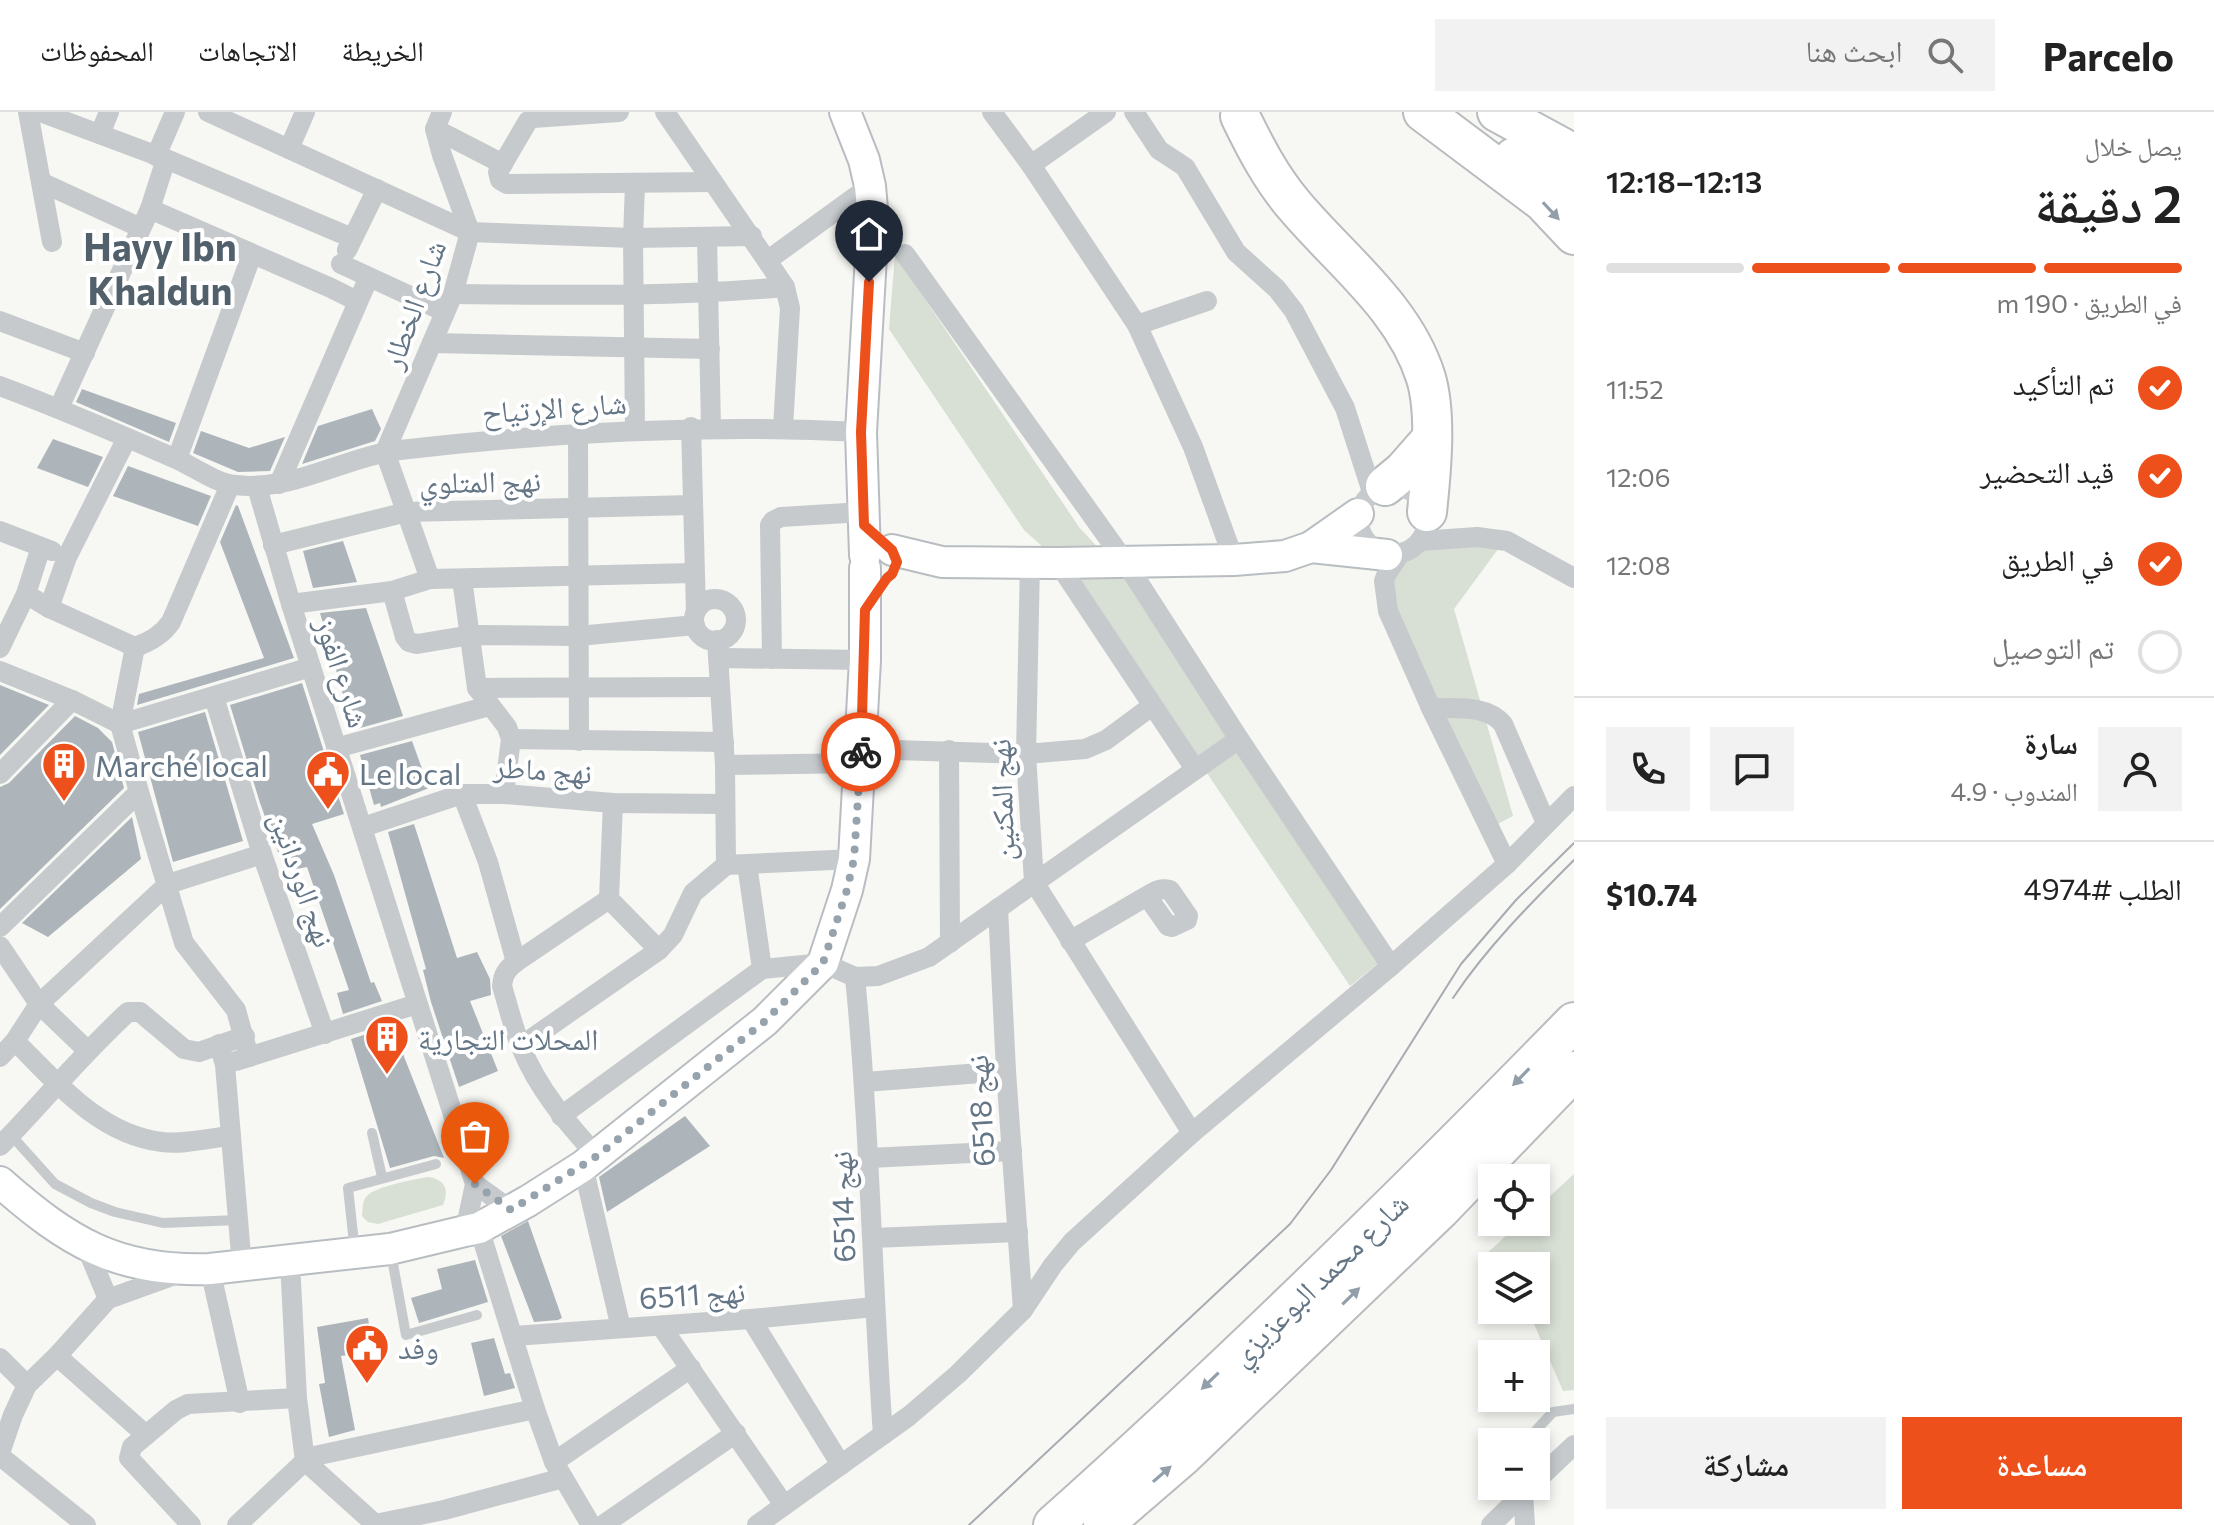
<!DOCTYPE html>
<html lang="ar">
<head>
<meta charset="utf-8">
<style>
  :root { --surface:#fff; --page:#f2f2f2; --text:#222; --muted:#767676; --line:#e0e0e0; --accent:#ee501c }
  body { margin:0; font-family:Commissioner,"Noto Naskh Arabic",sans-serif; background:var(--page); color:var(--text); direction:rtl; height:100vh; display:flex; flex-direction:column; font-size:30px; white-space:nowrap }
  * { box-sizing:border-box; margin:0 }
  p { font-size:26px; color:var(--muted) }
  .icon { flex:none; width:44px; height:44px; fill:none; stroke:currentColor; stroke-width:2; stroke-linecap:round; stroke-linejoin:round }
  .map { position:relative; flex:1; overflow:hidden; direction:ltr }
  .drawer { display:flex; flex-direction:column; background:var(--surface); width:640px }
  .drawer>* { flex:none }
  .tools { position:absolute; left:1478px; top:1052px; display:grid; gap:16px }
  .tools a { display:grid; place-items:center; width:72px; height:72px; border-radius:0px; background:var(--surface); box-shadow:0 4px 12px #0003; font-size:40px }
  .pin { position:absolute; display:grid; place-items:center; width:68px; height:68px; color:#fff; margin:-82px -34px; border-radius:50% 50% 50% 0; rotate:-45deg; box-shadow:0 0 8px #0007 }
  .pin .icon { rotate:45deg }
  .courier { position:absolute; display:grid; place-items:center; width:80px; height:80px; margin:-40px; border:6px solid #ee501c; border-radius:50%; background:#fff; color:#222; box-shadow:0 2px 10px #0007 }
  .overview em { font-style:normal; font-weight:600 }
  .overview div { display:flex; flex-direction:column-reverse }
  .overview { display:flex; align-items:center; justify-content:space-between; height:136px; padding:0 32px }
  h1 { font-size:52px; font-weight:600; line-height:60px }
  .bar { display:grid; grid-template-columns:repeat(4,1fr); gap:12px 8px; align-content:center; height:96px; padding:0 32px }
  .bar i { height:10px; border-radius:6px; background:var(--line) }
  .bar .current { background:var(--accent) }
  .bar p { grid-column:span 4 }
  .line { display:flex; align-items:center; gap:20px; padding:0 32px; border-top:2px solid var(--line) }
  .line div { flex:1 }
  .round { display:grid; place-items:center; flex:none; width:84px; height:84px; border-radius:0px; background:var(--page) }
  ol { padding:0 32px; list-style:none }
  li { display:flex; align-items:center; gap:24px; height:88px }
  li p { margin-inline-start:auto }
  li .icon { padding:8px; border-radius:50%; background:var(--accent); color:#fff; stroke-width:4 }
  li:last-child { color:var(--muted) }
  li i { width:44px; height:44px; border:4px solid var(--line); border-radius:50% }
  .action { display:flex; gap:16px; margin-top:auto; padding:16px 32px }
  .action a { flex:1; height:92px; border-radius:0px; background:var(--accent); color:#fff; font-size:32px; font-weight:600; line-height:92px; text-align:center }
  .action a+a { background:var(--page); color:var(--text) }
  header { display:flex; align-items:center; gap:48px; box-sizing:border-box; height:112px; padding:0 40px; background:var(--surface); border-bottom:2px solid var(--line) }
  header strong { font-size:38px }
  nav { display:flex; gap:44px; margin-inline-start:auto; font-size:28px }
  .search { width:560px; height:72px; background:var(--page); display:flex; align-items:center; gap:20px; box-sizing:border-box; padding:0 28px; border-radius:0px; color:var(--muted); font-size:30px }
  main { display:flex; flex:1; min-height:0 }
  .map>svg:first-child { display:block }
  .green { fill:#d8dfd4 }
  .building { fill:#adb5bb }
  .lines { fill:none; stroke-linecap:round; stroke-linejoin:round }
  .secondary-casing { stroke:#b8bdc2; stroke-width:34 }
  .highway-casing { stroke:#b8bcbf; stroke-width:42 }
  .lane { stroke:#c6cacd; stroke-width:10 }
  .street { stroke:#c6cacd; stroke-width:20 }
  .secondary { stroke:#fff; stroke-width:30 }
  .highway { stroke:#fff; stroke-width:38 }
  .tram { stroke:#a6acb2; stroke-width:2 }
  .oneway { fill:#929faa }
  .done { stroke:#97a3ac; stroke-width:8; stroke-dasharray:0 14.4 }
  .route { stroke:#ee501c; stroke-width:10 }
  .labels { text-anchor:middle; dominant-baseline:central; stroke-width:8; stroke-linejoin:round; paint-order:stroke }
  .street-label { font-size:30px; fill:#647686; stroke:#fff }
  .poi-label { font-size:30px; fill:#647686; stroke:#fff; text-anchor:start }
  .district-label { font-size:38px; font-weight:bold; fill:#52606b; stroke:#fff }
</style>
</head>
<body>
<header>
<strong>Parcelo</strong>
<div class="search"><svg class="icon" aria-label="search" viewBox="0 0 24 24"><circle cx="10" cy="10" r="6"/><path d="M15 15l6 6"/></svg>ابحث هنا</div>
<nav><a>الخريطة</a><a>الاتجاهات</a><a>المحفوظات</a></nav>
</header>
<main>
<section class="drawer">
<div class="overview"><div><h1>2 دقيقة</h1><p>يصل خلال</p></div><em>12:13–12:18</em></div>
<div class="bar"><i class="current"></i><i class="current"></i><i class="current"></i><i></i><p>في الطريق · 190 m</p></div>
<ol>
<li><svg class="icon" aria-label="check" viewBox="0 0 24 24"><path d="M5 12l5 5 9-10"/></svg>تم التأكيد<p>11:52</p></li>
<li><svg class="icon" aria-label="check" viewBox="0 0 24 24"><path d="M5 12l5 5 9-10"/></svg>قيد التحضير<p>12:06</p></li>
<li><svg class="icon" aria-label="check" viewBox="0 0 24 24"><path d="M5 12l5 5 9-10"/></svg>في الطريق<p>12:08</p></li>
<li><i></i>تم التوصيل</li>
</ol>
<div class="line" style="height:144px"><a class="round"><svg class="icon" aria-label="person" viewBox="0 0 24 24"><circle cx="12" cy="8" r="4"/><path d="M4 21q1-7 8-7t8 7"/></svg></a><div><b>سارة</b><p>المندوب · 4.9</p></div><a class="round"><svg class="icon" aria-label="chat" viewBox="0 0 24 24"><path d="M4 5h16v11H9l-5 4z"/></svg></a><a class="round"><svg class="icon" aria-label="phone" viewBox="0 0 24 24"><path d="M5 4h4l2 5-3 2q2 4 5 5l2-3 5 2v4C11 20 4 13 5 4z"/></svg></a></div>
<div class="line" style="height:104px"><div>الطلب #4974</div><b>$10.74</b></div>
<div class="action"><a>مساعدة</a><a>مشاركة</a></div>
</section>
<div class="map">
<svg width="1574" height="1413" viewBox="0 0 1574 1413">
  <rect width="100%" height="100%" fill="#f7f7f3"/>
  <g class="green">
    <path d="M895,143L1079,415L1123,463L1380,850L1350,874L1074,463L1024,418L889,217Z"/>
    <path d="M1432,431L1501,433L1454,497L1513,704L1492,715L1385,498L1390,458L1408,441Z"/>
    <path d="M1574,1062V1278L1563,1279L1528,1198H1536V1154L1492,1156L1483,1145L1521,1110H1536V1097Z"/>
    <path d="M428,1065C444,1067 450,1077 443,1093L378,1112L368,1110L362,1104C363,1097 362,1090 366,1085C375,1074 413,1068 428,1065Z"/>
  </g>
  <g class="building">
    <path d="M82,277L176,311L169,330L76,290Z"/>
    <path d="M372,297L381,317L375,329L302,352L318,314Z"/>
    <path d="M201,319L249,336L285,325L270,359L238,360L193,341Z"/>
    <path d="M53,327L103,345L88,375L37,356Z"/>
    <path d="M128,354L211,384L198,414L113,384Z"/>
    <path d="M236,393L238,394L294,546L137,593L139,582L264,546L220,430Z"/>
    <path d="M343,429L357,470L313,476L303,439Z"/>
    <path d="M366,496L403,604L353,618L320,501Z"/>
    <path d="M302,571L344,702L312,712L334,763L371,871L374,870L382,889L343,902L337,881L349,878L307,755L285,759L260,691L230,593Z"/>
    <path d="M0,573L49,593L0,643Z"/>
    <path d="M205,600L243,729L173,750L138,620Z"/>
    <path d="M75,604L98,616L112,630L124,676L0,797V675L9,671Z"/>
    <path d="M412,629L429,676L381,695L380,691L374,693L360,643Z"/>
    <path d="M132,705L141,747L48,825L22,811Z"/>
    <path d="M414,712L457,846L477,840L490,867L491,883L470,889L498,959L459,975L431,890L423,858L426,857L388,720Z"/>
    <path d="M392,914L444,1046L434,1044L390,1056L351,927Z"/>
    <path d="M685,1004L710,1034L607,1100L599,1065Z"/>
    <path d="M528,1109L562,1206L558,1208L534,1210L501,1124Z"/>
    <path d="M475,1148L488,1190L419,1211L411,1186L442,1177L437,1157Z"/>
    <path d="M368,1206L373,1239L341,1244L355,1318L329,1325L319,1272L325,1271L317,1215Z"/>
    <path d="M494,1226L505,1262L510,1261L515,1276L484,1284L471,1231Z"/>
  </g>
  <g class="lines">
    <g class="secondary-casing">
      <g id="secondary">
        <path d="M845,0L864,48L870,74L873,109L861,320L865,443"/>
        <path d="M1358,402L1311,435L1387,443"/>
        <path d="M892,438L942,450L1058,451L1234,448L1285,444L1311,435"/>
        <path d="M0,1070C68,1130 117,1160 210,1157L390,1137L465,1119L479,1116L528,1089L583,1054L765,909L823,851L847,778L854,747L865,548V456"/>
      </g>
    </g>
    <g class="highway-casing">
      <g id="highway">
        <path d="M1423,0L1543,90L1574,123"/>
        <path d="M1497,0L1574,42"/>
        <path d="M1240,4C1255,35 1271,66 1294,93C1340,148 1404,195 1426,266C1437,303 1431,362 1427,400"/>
        <path d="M1514,45L1574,76"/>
        <path d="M1385,374L1403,359L1432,326"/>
        <path d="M1053,1413C1233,1252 1405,1083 1574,910"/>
        <path d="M1103,1413L1184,1343L1441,1097L1574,959"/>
      </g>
    </g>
    <g class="lane">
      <path d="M372,1021L382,1065"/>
      <path d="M11,1023L55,1072L91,1091L115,1100L163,1111L238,1108"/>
      <path d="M355,1140L348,1076L436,1052"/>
      <path d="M391,1141L406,1223L477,1203"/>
      <path d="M1525,1330L1553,1300L1574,1297"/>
    </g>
    <g class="street">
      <path d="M28,0L52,130"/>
      <path d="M40,0L166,47L352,126"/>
      <path d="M208,0L470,120L633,126L752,124"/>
      <path d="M619,0L533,6L528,9L498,60L500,68L507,72L713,70"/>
      <path d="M665,0L785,175L790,196L783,316"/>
      <path d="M992,0L1031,53L1137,213L1193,335L1234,448"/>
      <path d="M1134,0L1159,38L1185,55L1236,140L1277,177L1294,199L1345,296L1372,380"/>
      <path d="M435,17L503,52"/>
      <path d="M100,22L109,0"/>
      <path d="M289,37L305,0"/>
      <path d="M156,44L175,0"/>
      <path d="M1031,53L1106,0"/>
      <path d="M43,71L141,116"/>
      <path d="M635,72L633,126L635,318"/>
      <path d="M150,97L331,176L357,189"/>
      <path d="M707,126L711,316"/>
      <path d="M347,138L377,77"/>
      <path d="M905,142L1126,451L1239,627L1391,854"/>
      <path d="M768,148L870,74"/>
      <path d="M341,152L445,200"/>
      <path d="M453,182C564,183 674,185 785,175"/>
      <path d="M0,209L85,241"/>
      <path d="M1137,213L1207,189"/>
      <path d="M432,231L710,237"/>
      <path d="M0,274C59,296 117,321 174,346C193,354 215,371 235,373C292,380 344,345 400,338C554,320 706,312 861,320"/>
      <path d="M59,296L150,97L166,47"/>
      <path d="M691,315L696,499"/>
      <path d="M578,320L579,629"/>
      <path d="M177,347L252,142"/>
      <path d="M279,372L368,167"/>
      <circle cx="1393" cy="408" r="34"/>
      <path d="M257,375L291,492L475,1072L465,1119"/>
      <path d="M0,419L52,439"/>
      <path d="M1420,429L1477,425L1507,429L1574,466"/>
      <path d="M273,433L407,400L692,393"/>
      <path d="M1400,442L1387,461L1384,469L1388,499L1431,596L1507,752"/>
      <path d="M1030,450L1026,642L1034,770L1192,1021"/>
      <path d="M1058,451L1195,657"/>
      <path d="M430,467L385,340L453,182L470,120L442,43L435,17L442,0"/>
      <path d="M462,467L477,576L507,615L511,627L504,682"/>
      <path d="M392,479L405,525L409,530L417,532L471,523L578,524L695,513"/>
      <path d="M26,482L49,496L135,535C150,530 162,523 171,510L230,373"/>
      <circle cx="715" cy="508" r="21"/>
      <path d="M291,492L392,479L430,467L694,461"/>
      <path d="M49,496L67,445L127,326"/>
      <path d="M717,528L725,653L726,753L854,747"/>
      <path d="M135,535L120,612L139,680L184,831L236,898L249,945"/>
      <path d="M0,536L26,482L41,435"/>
      <path d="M718,546L865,548"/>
      <path d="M772,547L770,413L773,409L781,405L863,400"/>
      <path d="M0,559L72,588L120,612L311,555"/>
      <path d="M477,576L720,575"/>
      <path d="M214,585L262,742L325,922"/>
      <path d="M1431,596C1456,597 1486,592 1503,612L1546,711"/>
      <path d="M511,627L724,630"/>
      <path d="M336,636L489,594"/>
      <path d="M861,637L1026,642L1085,637L1106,628L1152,594"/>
      <path d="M949,638L950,831"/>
      <path d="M725,653L861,651"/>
      <path d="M0,662L72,588"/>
      <path d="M462,682L488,750L516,850"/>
      <path d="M613,691L609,787L659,838"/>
      <path d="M363,715L462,682H504L613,691L725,692"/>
      <path d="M747,752L762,857"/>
      <path d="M998,796L1006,959L1023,1198"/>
      <path d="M0,815L139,680"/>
      <path d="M1070,829L1147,784C1156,778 1161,776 1170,778L1188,804L1187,808L1172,815L1168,814L1147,784"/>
      <path d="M0,834L39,892L87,938"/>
      <path d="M855,865C870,1018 872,1170 883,1323"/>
      <path d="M15,929C57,971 100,1023 162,1030C184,1033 209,1026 231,1024"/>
      <path d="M219,932L225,953L242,1155"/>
      <path d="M521,934L659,838L673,823L693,781L726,753"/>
      <path d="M0,945L15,929L39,892L168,772L262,742"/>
      <path d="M236,949L417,892"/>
      <path d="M865,970L1006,959"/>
      <path d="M561,1004L762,857L823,851L855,865L878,864L929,845L1239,627"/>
      <path d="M0,1034C43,990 82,942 128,900H140L184,937L199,940L245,924"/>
      <path d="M597,1044C567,1011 538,977 521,935C513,915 508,894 502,874C503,862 507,857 516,850L609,787"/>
      <path d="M869,1046L1012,1039"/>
      <path d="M583,1054L621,1216"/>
      <path d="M475,1072L511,1098"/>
      <path d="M479,1116L535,1297L554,1350L591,1413"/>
      <path d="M873,1126L1018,1120"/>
      <path d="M86,1134L108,1187"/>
      <path d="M290,1150L297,1286L305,1349L376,1413"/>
      <path d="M210,1157L240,1291"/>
      <path d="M751,1207L841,1353"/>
      <path d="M661,1214L784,1393"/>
      <path d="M514,1224L751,1207L874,1195"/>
      <path d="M57,1244L146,1323"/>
      <path d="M0,1246L27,1273"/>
      <path d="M0,1341L13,1303L27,1273L57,1244L108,1187L180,1161"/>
      <path d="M0,1344L86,1413"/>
      <path d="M305,1346L535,1297"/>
      <path d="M554,1350L691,1256"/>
      <path d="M1536,1369L1574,1333"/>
      <path d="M1523,1381L1525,1413"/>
      <path d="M375,1412L444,1398L563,1366"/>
      <path d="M191,1413L129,1346L132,1335L176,1298L188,1292L297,1286"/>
      <path d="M237,1413L305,1349"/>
      <path d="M603,1413L736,1321"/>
      <path d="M757,1413L909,1304L958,1262L1023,1198L1053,1153L1072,1130L1192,1021L1391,854L1507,752L1574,684"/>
      <path d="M1491,1413L1531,1374"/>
    </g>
    <use href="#secondary" class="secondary"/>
    <use href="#highway" class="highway"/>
    <g class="tram">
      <path d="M1453,886C1487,835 1531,791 1574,748"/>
      <path d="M969,1413L1290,1112L1331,1058L1461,852L1516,788L1574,731"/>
    </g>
  </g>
  <defs><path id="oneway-solid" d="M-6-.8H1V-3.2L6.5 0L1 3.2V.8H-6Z" transform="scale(2)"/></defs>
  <g class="oneway">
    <use href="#oneway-solid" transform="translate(1551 99) rotate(47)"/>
    <use href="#oneway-solid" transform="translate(1521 965) rotate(134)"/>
    <use href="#oneway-solid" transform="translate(1351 1184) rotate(-44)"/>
    <use href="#oneway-solid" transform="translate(1210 1269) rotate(136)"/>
    <use href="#oneway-solid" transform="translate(1162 1362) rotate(-41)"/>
  </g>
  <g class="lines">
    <path class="done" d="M475,1072L511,1098L597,1044L765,909L823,851L847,778L854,747L861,640"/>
    <path class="route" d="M861,640L865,498L887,466L892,462L897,450L892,438L864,413L861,320L869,170"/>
  </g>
  <defs>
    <g id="building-pin" transform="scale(2.3)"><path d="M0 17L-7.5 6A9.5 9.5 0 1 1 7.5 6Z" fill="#ee501c" stroke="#fff"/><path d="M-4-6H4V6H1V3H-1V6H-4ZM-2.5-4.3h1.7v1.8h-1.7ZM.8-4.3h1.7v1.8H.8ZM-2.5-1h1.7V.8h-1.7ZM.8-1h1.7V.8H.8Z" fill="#fff"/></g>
    <g id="civic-pin" transform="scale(2.3)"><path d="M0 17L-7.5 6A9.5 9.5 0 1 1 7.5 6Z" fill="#ee501c" stroke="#fff"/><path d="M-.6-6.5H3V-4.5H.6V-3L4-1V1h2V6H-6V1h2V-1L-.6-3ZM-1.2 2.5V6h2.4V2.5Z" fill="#fff"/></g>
  </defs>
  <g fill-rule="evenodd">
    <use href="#building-pin" x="64" y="652"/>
    <use href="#civic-pin" x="328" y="660"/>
    <use href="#building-pin" x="387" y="925"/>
    <use href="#civic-pin" x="367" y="1234"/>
  </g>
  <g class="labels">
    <g class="street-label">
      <text transform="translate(412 192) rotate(-70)">شارع الخطار</text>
      <text transform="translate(554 294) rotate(-4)">شارع الإرتياح</text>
      <text transform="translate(480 368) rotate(-1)">نهج المتلوي</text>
      <text transform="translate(344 560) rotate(72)">شارع الفوز</text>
      <text transform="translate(543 656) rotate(4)">نهج ماطر</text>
      <text transform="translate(1000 688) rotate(-92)">نهج المكنين</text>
      <text transform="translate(304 767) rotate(71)">نهج الوردانين</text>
      <text transform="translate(979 999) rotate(-94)">نهج 6518</text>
      <text transform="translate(841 1095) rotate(-92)">نهج 6514</text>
      <text transform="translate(1318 1166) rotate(-44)">شارع محمد البوعزيزي</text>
      <text transform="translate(692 1181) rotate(-4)">نهج 6511</text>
    </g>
    <g class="poi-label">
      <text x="95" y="652">Marché local</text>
      <text x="359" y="660">Le local</text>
      <text x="418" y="925">المحلات التجارية</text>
      <text x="398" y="1234">وفد</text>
    </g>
    <g class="district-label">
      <text x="160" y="133">Hayy Ibn<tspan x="160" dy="44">Khaldun</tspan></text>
    </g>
  </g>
</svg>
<div class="tools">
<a><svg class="icon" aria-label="locate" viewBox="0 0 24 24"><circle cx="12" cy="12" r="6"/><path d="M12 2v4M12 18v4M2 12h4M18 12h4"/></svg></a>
<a><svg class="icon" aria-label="layers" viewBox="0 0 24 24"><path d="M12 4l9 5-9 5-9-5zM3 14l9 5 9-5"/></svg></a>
<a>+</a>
<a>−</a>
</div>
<div class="pin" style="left:475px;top:1072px;background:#ea580c"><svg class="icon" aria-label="bag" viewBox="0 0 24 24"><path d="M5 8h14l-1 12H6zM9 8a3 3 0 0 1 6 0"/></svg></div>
<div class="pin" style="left:869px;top:170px;background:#1f2937"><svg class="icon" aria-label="home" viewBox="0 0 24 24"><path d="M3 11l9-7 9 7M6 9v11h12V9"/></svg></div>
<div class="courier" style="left:861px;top:640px"><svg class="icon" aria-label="bike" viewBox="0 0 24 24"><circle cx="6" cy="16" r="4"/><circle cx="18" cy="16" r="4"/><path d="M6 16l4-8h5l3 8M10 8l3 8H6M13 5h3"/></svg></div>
</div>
</main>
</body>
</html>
